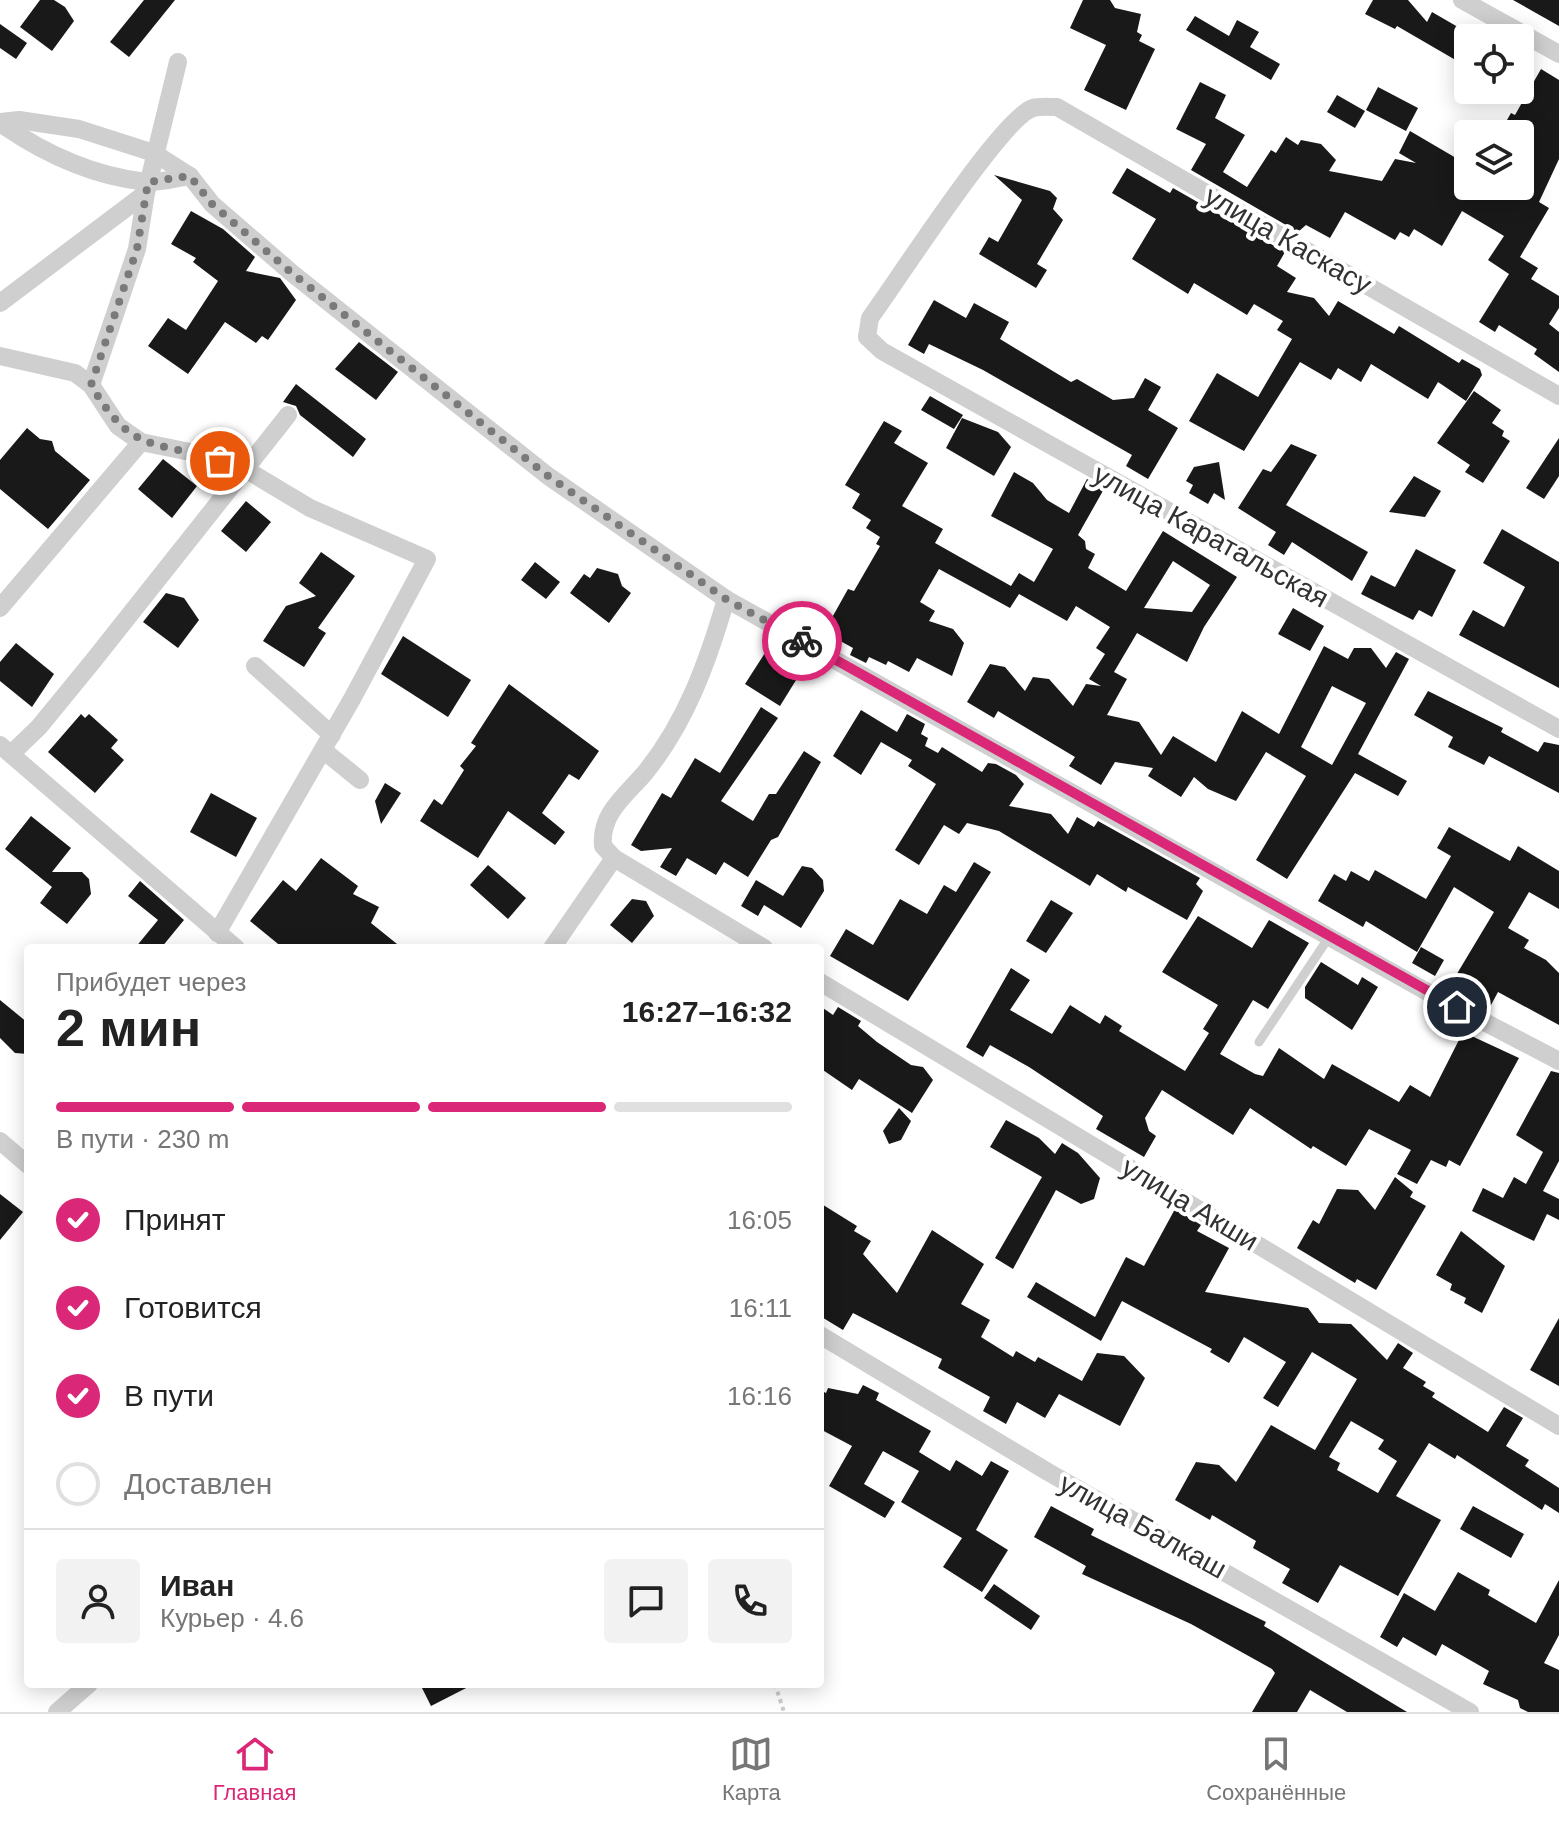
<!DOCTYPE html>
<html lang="ru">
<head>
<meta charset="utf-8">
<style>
  :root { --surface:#fff; --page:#f2f2f2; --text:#222; --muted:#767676; --line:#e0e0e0; --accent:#db2777 }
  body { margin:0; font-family:Helvetica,sans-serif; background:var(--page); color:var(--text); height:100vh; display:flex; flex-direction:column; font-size:30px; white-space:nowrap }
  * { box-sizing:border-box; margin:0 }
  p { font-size:26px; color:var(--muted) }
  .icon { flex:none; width:44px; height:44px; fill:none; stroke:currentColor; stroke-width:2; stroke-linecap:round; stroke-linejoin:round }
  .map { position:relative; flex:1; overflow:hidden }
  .panel { position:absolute; left:24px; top:944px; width:800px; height:744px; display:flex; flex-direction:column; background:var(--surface); border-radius:8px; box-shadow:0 4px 20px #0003 }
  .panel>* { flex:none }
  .fabs { position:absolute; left:1454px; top:24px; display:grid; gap:16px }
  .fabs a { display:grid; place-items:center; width:80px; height:80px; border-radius:8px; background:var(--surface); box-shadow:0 4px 20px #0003; font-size:40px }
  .pin { position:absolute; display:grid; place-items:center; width:68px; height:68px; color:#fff; margin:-34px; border:4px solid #fff; border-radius:50%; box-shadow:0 2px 8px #0007 }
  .courier { position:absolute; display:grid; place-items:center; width:80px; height:80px; margin:-40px; border:6px solid #db2777; border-radius:50%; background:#fff; color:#222; box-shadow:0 2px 10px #0007 }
  .summary em { font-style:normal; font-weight:700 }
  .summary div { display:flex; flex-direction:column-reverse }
  .summary { display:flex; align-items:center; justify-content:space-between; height:136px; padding:0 32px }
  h1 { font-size:52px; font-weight:700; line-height:60px }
  .bar { display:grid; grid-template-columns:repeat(4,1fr); gap:12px 8px; align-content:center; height:96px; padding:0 32px }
  .bar i { height:10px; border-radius:6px; background:var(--line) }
  .bar .current { background:var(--accent) }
  .bar p { grid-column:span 4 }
  .line { display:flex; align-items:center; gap:20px; padding:0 32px; border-top:2px solid var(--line) }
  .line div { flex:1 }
  .round { display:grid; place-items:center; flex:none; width:84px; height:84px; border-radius:8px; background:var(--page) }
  ol { padding:0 32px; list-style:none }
  li { display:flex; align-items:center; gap:24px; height:88px }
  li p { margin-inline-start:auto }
  li .icon { padding:8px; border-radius:50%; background:var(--accent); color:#fff; stroke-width:4 }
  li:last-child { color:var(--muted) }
  li i { width:44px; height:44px; border:4px solid var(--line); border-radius:50% }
  .menu { display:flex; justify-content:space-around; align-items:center; height:112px; border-top:2px solid var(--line); background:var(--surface); font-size:22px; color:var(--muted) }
  .menu a { display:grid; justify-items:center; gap:4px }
  .menu .current { color:var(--accent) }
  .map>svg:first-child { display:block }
  .building { fill:#191919; fill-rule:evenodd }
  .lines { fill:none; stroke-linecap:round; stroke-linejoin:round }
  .path { stroke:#ccc; stroke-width:4; stroke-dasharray:4 4; stroke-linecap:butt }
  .service { stroke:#cfcfcf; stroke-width:9 }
  .minor { stroke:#cfcfcf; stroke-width:18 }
  .done { stroke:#7a7a7a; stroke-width:8; stroke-dasharray:0 14.4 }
  .route { stroke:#db2777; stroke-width:10 }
  .labels { text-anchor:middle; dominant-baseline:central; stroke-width:8; stroke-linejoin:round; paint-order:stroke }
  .street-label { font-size:28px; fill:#323232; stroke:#fff }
</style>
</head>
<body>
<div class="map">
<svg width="1559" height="1712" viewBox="0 0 1559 1712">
  <rect width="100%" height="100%" fill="#fff"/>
  <g class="building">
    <path d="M40,0H54L65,7L74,21L52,51L20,27Z"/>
    <path d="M144,0H175L129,57L110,42Z"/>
    <path d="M1083,0H1110L1115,8L1141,14L1137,32L1142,35L1139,41L1155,49L1126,110L1084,90L1106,45L1070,28Z"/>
    <path d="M1373,0H1408L1427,22L1432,12L1470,34L1458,56L1461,59L1459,62L1397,26L1395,29L1365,14Z"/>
    <path d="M1513,0H1559V26Z"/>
    <path d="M1195,16L1229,36L1237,20L1259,32L1250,47L1280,64L1271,80L1186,30Z"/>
    <path d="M0,24L27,43L16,59L0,48Z"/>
    <path d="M1541,69L1559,80V159L1539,202L1549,208L1520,257L1538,268L1531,279L1559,296V308L1549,324L1559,332V372L1534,354L1537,349L1499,325L1495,332L1479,322L1509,274L1488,260L1504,236L1462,211L1442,246L1414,229L1409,237L1400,232L1395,240L1345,212L1330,238L1306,225L1298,232L1191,170L1206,144L1176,129L1200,82L1226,95L1215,118L1245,135L1223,172L1247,187L1271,150L1276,153L1286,137L1298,145L1301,140L1321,144L1336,160L1329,171L1382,181L1395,159L1416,163L1399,153L1410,131L1468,165V186H1520V134H1499L1511,113L1515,115Z"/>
    <path d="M1378,87L1418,108L1406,131L1366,110Z"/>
    <path d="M1337,95L1365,111L1355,128L1327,112Z"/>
    <path d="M1127,168L1170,193L1173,188L1285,252L1277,266L1296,278L1287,292L1314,298L1329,316L1338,301L1394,334L1399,326L1459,363L1462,359L1480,369L1482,375L1466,401L1438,382L1428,399L1371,364L1361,382L1338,368L1331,380L1300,362L1244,451L1189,421L1217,373L1258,397L1292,339L1277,330L1283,321L1254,304L1247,315L1194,283L1188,294L1132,259L1156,219L1112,193Z"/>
    <path d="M994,175L1050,191L1057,198L1053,209L1063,220L1037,264L1047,270L1036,288L979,254L989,237L998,242L1022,200Z"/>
    <path d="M191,211L223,229L255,257L246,271L280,278L296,300L268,340L262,336L256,343L225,322L188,374L148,346L168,318L186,330L218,281L193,262L196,258L171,244Z"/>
    <path d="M934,300L966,318L974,303L1009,322L1000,339L1071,382L1077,379L1113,400L1134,398L1145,378L1161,387L1148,410L1178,428L1148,479L1126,466L1132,455L983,370L929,344L924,354L908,345Z"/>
    <path d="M359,342L398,372L376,400L335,369Z"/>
    <path d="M296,384L366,439L353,457L300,415L296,406L283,402Z"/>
    <path d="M1474,391L1501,410L1492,423L1504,431L1502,436L1510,441L1483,483L1465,472L1470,465L1437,443Z"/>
    <path d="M930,396L963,415L954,429L921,410Z"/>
    <path d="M962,418L998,432L1011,447L994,476L946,448Z"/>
    <path d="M884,421L902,431L894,443L928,463L902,506L943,529L935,543L1011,586L1019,573L1034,582L1053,549L991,516L1014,472L1033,483L1047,500L1069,513L1087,479L1104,489L1078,535L1085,541L1086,549L1095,554L1088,568L1126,591L1163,531L1237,577L1204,627L1187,662L1137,633L1114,672L1127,679L1107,715L1139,722L1161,755L1173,736L1216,762L1242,711L1279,734L1324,646L1348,659L1354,648H1371L1386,668L1396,652L1409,659L1358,754L1407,781L1398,796L1355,773L1287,879L1256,860L1306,776L1266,752L1236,801L1208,789L1194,777L1181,797L1148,776L1153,768L1115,762L1101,785L1069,766L1075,757L998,711L994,718L967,702L990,664L1005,667L1025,691L1033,677L1049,679L1073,706L1086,684L1101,686L1089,679L1105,654L1096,648L1110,627L1076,606L1067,621L1019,594L1010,608L939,569L920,602L935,611L929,621L953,629L964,643L952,676L917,658L909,672L888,661L886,665L869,657L866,663L850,655L853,648L824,632L848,589L854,591L880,546L876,544L880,537L866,528L871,520L852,508L860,494L845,485ZM1173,561L1210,585L1192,612L1144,608ZM1332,686L1366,703L1332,765L1301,747Z"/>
    <path d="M27,428L40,439L52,441L55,451L90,480L48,529L0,489V460Z"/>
    <path d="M1559,438V476L1544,499L1526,488Z"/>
    <path d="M1291,444L1317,455L1286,505L1368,552L1352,581L1292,542L1284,555L1268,545L1276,532L1238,508L1263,469L1271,472Z"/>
    <path d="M163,459L197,486L172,518L138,489Z"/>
    <path d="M1219,462L1225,500L1214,493L1208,504L1189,493L1193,485L1186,481L1194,467Z"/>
    <path d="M1414,476L1441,491L1425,517L1389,512Z"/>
    <path d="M246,501L271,522L246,552L221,531Z"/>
    <path d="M1502,529L1559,562V688L1459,635L1473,610L1504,627L1525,587L1483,563Z"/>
    <path d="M1416,549L1456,570L1432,617L1419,610L1413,620L1361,594L1371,575L1395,587Z"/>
    <path d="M321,552L355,576L318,628L326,633L304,667L263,641L286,606L316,596L299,583Z"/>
    <path d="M535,562L560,582L546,599L521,580Z"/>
    <path d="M597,568L618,574L622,586L631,593L609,623L570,593L584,574L590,578Z"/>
    <path d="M166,593L184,598L199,620L178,648L143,622Z"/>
    <path d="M1293,608L1324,626L1310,651L1278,634Z"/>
    <path d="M403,636L471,680L448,717L381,674Z"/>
    <path d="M772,642L806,664L780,706L745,684Z"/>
    <path d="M16,643L54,674L32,707L0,681V662Z"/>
    <path d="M509,684L599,751L579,780L569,774L542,813L565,832L555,845L508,811L478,858L420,821L434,799L442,805L464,770L460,766L476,746L471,743Z"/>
    <path d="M1428,691L1503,728L1501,732L1538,752L1544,742L1559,745V793L1489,756L1484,765L1448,747L1453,737L1414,715Z"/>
    <path d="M761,707L778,718L721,801L753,821L769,794H776L804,751L821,762L778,837L771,840L748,877L724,862L716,875L687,858L676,876L660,867L672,848L641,851L631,845L662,793L671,798L695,758L720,773Z"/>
    <path d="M861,710L897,732L907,714L925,724L921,734L928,738L925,746L938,753L942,747L982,772L988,763L996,764L1016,775L1024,784L1009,806L1051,814L1068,834L1077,817L1094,827L1098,821L1200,878L1196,884L1203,891L1187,920L1128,887L1126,892L1097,874L1090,886L999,831L967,823L959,834L944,825L919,865L895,850L936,784L908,766L912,760L881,742L861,775L833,756Z"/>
    <path d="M81,714L85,718L89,714L118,740L111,748L124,760L95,793L48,752Z"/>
    <path d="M385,783L401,793L381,824L375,801Z"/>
    <path d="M211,793L257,818L236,857L190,832Z"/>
    <path d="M31,816L71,848L52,872H82L89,879L91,894L67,924L40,903L52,887L5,849Z"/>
    <path d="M1449,827L1510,861L1518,846L1559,871V909L1529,892L1508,928L1529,940L1524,948L1546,960L1559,973V1025L1498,992L1491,1005L1452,982L1494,912L1454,887L1417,952L1366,921L1363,927L1318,901L1334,874L1346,881L1351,871L1369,881L1375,870L1426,899L1451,856L1437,848Z"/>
    <path d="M321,858L358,886L353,894L379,907L371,923L402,948H283L250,921L283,880L296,891Z"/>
    <path d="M974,862L991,872L908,1001L830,956L846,929L873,945L900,899L927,914L944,885L956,892Z"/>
    <path d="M488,865L526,898L508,919L470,885Z"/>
    <path d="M802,866L812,868L823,880L824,891L801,928L764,905L758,916L741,906L756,880L783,896Z"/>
    <path d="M140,881L184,920L161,948H135L158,920L128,896Z"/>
    <path d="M632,899L646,901L654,916L632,943L610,925Z"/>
    <path d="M1051,900L1073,913L1046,953L1026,941Z"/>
    <path d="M1198,916L1252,948L1269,920L1309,943L1268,1009L1253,1000L1220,1054L1255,1074L1263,1076L1279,1048L1324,1079L1332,1064L1399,1102L1410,1085L1430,1097L1463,1032L1519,1058L1460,1166L1449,1160L1446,1167L1431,1160L1417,1184L1397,1174L1411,1150L1369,1129L1346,1166L1313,1146L1311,1149L1250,1108L1233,1135L1162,1090L1145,1118L1149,1131L1156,1136L1144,1157L1096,1129L1103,1116L1029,1067L990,1045L983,1057L966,1047L1011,968L1030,980L1010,1010L1052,1034L1070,1005L1100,1024L1105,1015L1122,1026L1119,1031L1185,1071L1209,1033L1203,1029L1218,1005L1162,972Z"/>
    <path d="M1421,947L1444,960L1435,976L1412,963Z"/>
    <path d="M1321,962L1358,985L1362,977L1378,987L1352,1030L1305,998V987Z"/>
    <path d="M0,1000L28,1023V1054L15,1053L0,1038Z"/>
    <path d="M820,1006L833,1015L838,1007L861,1021L858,1026L877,1042L911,1065L923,1067L933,1080L912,1113L859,1079L852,1090L820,1068Z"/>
    <path d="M1551,1071L1559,1073V1161L1543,1191L1559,1199V1220L1547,1214L1534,1241L1472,1211L1483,1188L1503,1198L1514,1177L1526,1184L1543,1152L1516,1135Z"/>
    <path d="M899,1108L911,1121L901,1140L889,1144L883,1131Z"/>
    <path d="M1006,1120L1039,1138L1055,1154L1062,1143L1078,1153L1100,1178L1094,1199L1081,1204L1056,1190L1013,1269L995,1258L1042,1177L990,1147Z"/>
    <path d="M1395,1177L1413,1192L1410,1197L1426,1206L1376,1290L1357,1279L1355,1283L1297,1248L1313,1220L1319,1224L1337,1189L1358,1190L1375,1210Z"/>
    <path d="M0,1194L23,1212L0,1240Z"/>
    <path d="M820,1203L857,1226L854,1231L871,1241L863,1254L897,1293L932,1230L984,1264L961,1304L990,1320L981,1337L1013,1357L1016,1351L1035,1362L1038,1357L1082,1381L1097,1353L1124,1356L1145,1378L1120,1426L1059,1394L1045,1418L1017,1402L1006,1424L983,1411L990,1397L938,1368L942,1359L853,1313L843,1330L820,1316Z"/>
    <path d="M1175,1209L1201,1225L1197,1231L1229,1248L1205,1292L1308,1308L1319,1323L1351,1324L1387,1360L1398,1343L1413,1353L1403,1368L1426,1382L1423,1386L1435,1393L1432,1397L1488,1432L1504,1407L1523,1418L1506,1446L1529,1460L1525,1466L1559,1488V1513L1545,1504L1542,1510L1457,1455L1455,1459L1429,1443L1396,1496L1441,1520L1398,1596L1340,1565L1318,1603L1282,1583L1290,1569L1253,1548L1256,1541L1212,1515L1210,1520L1175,1500L1196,1462L1219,1465L1236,1482L1271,1425L1315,1450L1357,1379L1312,1352L1278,1407L1263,1398L1286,1362L1244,1337L1229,1363L1210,1352L1212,1349L1122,1301L1101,1341L1027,1297L1036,1282L1095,1317L1126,1257L1144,1266ZM1351,1421L1384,1440L1378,1449L1397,1461L1378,1493L1337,1470L1340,1463L1329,1457Z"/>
    <path d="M1461,1231L1505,1266L1482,1313L1464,1303L1466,1298L1450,1290L1452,1284L1436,1275Z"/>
    <path d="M1559,1318V1386L1530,1370Z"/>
    <path d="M863,1385L879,1393L876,1400L931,1431L919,1452L950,1471L956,1460L982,1476L991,1461L1009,1471L976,1530L1008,1550L982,1592L943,1567L962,1538L901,1502L919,1471L883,1451L864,1484L895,1502L885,1518L829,1486L852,1446L820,1429V1390L826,1393L828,1388L858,1394Z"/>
    <path d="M1051,1506L1094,1529L1091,1535L1266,1622L1264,1626L1407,1712H1347L1310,1690L1297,1712H1252L1275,1673L1272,1669L1191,1624L1082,1574L1086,1566L1034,1537Z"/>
    <path d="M1473,1506L1524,1534L1511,1558L1460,1529Z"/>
    <path d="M1458,1572L1490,1590L1488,1595L1536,1623L1559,1580V1635L1544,1663L1559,1670V1712H1528L1520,1708L1518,1700L1483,1684L1489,1671L1442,1644L1436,1656L1403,1637L1397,1647L1380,1637L1404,1593L1435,1611Z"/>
    <path d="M994,1584L1040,1616L1031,1630L984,1598Z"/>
    <path d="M420,1684H474L431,1706Z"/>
  </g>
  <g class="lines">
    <path class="path" d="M775,1684L784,1712"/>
    <path class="service" d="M1259,1042L1329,937"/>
    <g class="minor">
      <path d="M1462,0L1559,54"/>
      <path d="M0,122L19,120L79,129L154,153L190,176L212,204L293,274L548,476L726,599L1431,994L1559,1061"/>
      <path d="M0,123C43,153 92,176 146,182C160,183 176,178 190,176"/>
      <path d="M0,303L146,193L178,62"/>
      <path d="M0,356L75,373L91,385L118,426L141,442L195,453L245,469L310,508L427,559L352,699L217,933"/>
      <path d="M91,385L137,249L146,193"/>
      <path d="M1559,396L1057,107C1050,107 1040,106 1033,108C1002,117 896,283 870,318L867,337L882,351L1559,729"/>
      <path d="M726,599C708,661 686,723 644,774C624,797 600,814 603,846L614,858L764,948"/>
      <path d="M0,608L141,442"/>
      <path d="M255,666L332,735"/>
      <path d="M0,745L236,948"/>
      <path d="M323,750L360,780"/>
      <path d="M11,754L39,727L93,661L288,415"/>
      <path d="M552,948L614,858"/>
      <path d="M820,982L1559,1426"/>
      <path d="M0,1141L28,1165"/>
      <path d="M820,1335L1048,1472L1470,1712"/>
      <path d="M57,1712L89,1684"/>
    </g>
  </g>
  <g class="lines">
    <path class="done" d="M220,461C151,439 133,455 91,385L137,249L148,182L190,176L212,204L293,274L548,476L726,599L802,641"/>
    <path class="route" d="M802,641L1457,1007"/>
  </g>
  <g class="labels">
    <g class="street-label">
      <text transform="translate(1288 240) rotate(30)">улица Каскасу</text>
      <text transform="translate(1211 536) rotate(29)">улица Каратальская</text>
      <text transform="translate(1190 1204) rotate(31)">улица Акши</text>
      <text transform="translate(1143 1526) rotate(29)">улица Балкаш</text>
    </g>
  </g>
</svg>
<div class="fabs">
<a><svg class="icon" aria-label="locate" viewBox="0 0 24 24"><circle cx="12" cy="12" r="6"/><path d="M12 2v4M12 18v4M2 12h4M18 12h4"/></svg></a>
<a><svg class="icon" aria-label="layers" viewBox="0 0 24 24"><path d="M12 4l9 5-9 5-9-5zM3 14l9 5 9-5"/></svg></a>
</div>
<div class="pin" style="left:220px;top:461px;background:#ea580c"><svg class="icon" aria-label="bag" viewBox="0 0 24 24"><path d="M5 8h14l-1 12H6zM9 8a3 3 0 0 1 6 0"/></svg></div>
<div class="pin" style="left:1457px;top:1007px;background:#1f2937"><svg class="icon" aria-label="home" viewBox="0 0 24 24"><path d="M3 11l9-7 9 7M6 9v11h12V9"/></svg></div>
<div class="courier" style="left:802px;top:641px"><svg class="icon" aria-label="bike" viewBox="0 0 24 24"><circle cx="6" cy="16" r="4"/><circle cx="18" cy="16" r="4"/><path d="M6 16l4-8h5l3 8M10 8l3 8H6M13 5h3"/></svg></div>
<section class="panel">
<div class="summary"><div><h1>2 мин</h1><p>Прибудет через</p></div><em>16:27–16:32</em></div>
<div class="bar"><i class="current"></i><i class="current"></i><i class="current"></i><i></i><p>В пути · 230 m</p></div>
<ol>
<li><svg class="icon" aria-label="check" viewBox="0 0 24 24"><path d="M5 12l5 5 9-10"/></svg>Принят<p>16:05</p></li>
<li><svg class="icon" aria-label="check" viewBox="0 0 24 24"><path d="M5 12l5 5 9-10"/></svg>Готовится<p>16:11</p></li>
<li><svg class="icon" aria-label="check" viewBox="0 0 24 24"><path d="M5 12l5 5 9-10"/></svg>В пути<p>16:16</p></li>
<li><i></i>Доставлен</li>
</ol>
<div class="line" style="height:144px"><a class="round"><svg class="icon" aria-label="person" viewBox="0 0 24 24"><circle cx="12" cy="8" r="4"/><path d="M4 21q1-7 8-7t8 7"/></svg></a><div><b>Иван</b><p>Курьер · 4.6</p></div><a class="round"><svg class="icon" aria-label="chat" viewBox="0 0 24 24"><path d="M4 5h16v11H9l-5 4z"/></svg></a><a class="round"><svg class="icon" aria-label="phone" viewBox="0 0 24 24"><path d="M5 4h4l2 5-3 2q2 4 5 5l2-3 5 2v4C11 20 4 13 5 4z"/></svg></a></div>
</section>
</div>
<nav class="menu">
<a class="current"><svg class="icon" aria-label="home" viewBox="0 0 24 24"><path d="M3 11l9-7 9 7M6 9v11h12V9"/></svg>Главная</a>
<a><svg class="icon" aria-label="map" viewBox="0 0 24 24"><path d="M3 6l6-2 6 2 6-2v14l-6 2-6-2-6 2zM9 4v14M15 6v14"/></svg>Карта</a>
<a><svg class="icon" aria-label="saved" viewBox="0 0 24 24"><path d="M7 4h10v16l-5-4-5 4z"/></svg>Сохранённые</a>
</nav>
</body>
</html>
